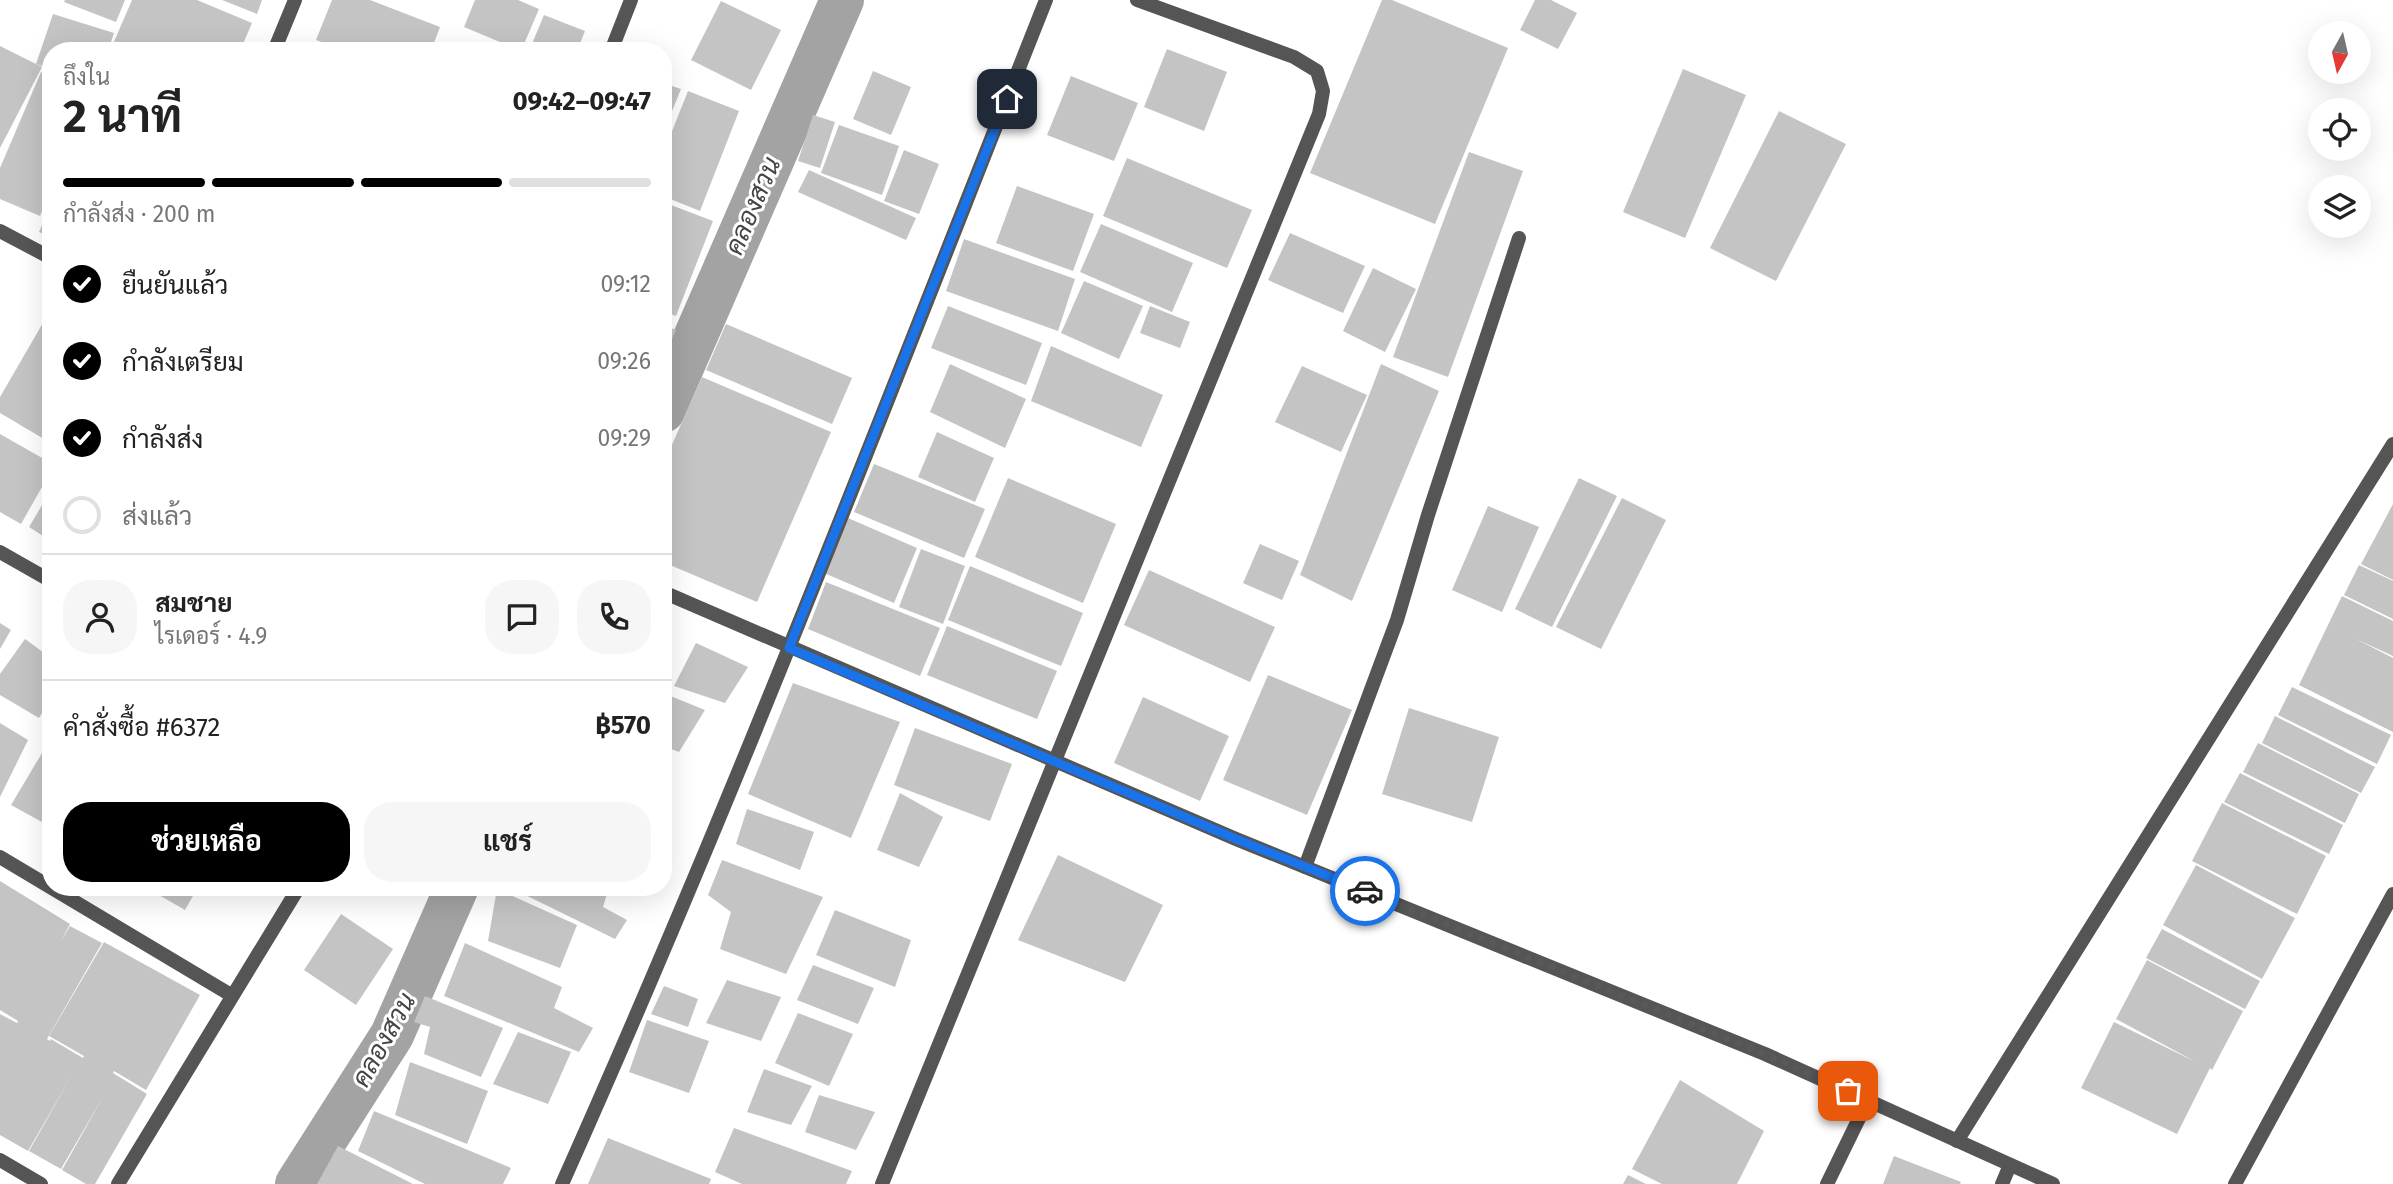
<!DOCTYPE html>
<html lang="th">
<head>
<meta charset="utf-8">
<style>
  :root { --surface:#fff; --page:#f6f6f6; --text:#222; --muted:#767676; --line:#e0e0e0; --accent:#000 }
  body { margin:0; font-family:"Fira Sans",Sarabun,sans-serif; background:var(--page); color:var(--text); height:100vh; display:flex; flex-direction:column; font-size:26px; white-space:nowrap }
  * { box-sizing:border-box; margin:0 }
  p { font-size:23px; color:var(--muted) }
  .icon { flex:none; width:38px; height:38px; fill:none; stroke:currentColor; stroke-width:2; stroke-linecap:round; stroke-linejoin:round }
  .map { position:relative; flex:1; overflow:hidden }
  .side { position:absolute; left:42px; top:42px; width:630px; height:854px; display:flex; flex-direction:column; background:var(--surface); border-radius:28px; box-shadow:0 7px 28px #0002 }
  .side>* { flex:none }
  .needle { width:46px; rotate:188deg }
  .buttons { position:absolute; left:2308px; top:21px; display:grid; gap:14px }
  .buttons a { display:grid; place-items:center; width:63px; height:63px; border-radius:50%; background:var(--surface); box-shadow:0 7px 28px #0002; font-size:35px }
  .pin { position:absolute; display:grid; place-items:center; width:60px; height:60px; color:#fff; margin:-30px; border-radius:14px; box-shadow:0 4px 10px #0006 }
  .courier { position:absolute; display:grid; place-items:center; width:70px; height:70px; margin:-35px; border:5px solid #1a73e8; border-radius:50%; background:#fff; color:#222; box-shadow:0 2px 9px #0007 }
  .head em { font-style:normal; font-weight:700 }
  .head div { display:flex; flex-direction:column-reverse }
  .head { display:flex; align-items:center; justify-content:space-between; height:119px; padding:0 21px }
  h1 { font-size:46px; font-weight:700; line-height:52px }
  .bar { display:grid; grid-template-columns:repeat(4,1fr); gap:10px 7px; align-content:center; height:84px; padding:0 21px }
  .bar i { height:9px; border-radius:5px; background:var(--line) }
  .bar .selected { background:var(--accent) }
  .bar p { grid-column:span 4 }
  .line { display:flex; align-items:center; gap:18px; padding:0 21px; border-top:2px solid var(--line) }
  .line div { flex:1 }
  .round { display:grid; place-items:center; flex:none; width:74px; height:74px; border-radius:28px; background:var(--page) }
  ol { padding:0 21px; list-style:none }
  li { display:flex; align-items:center; gap:21px; height:77px }
  li p { margin-inline-start:auto }
  li .icon { padding:7px; border-radius:50%; background:var(--accent); color:#fff; stroke-width:4 }
  li:last-child { color:var(--muted) }
  li i { width:38px; height:38px; border:4px solid var(--line); border-radius:50% }
  .primary-button { display:flex; gap:14px; margin-top:auto; padding:14px 21px }
  .primary-button a { flex:1; height:80px; border-radius:28px; background:var(--accent); color:#fff; font-size:28px; font-weight:700; line-height:80px; text-align:center }
  .primary-button a+a { background:var(--page); color:var(--text) }
  .map>svg:first-child { display:block }
  .lines { fill:none; stroke-linecap:round; stroke-linejoin:round }
  .canal { stroke:#a3a3a3; stroke-width:44 }
  .building { fill:#c4c4c4 }
  .lane { stroke:#555; stroke-width:14 }
  .street { stroke:#555; stroke-width:14 }
  .done { stroke:#595959; stroke-width:7; stroke-dasharray:0 12.6 }
  .route { stroke:#1a73e8; stroke-width:9 }
  .labels { text-anchor:middle; dominant-baseline:central; stroke-width:6; stroke-linejoin:round; paint-order:stroke }
  .water-label { font-size:26px; font-style:italic; fill:#444; stroke:#fff }
</style>
</head>
<body>
<div class="map">
<svg width="2393" height="1184" viewBox="0 0 2393 1184">
  <rect width="100%" height="100%" fill="#fff"/>
  <g class="lines">
    <g class="canal">
      <path d="M663,411L842,0"/>
      <path d="M297,1184L392,1035L457,887"/>
    </g>
  </g>
  <g class="building">
    <path d="M65,0H125L116,22L64,2Z"/>
    <path d="M132,0H197L252,23L240,51H129L113,44Z"/>
    <path d="M222,0H262L257,14Z"/>
    <path d="M332,0H370L440,27L431,51H346L316,40Z"/>
    <path d="M475,0H518L539,9L521,51L464,27Z"/>
    <path d="M1382,0H1392L1508,48L1435,224L1310,173Z"/>
    <path d="M1535,0H1551L1577,13L1558,49L1520,30Z"/>
    <path d="M721,1L781,30L751,90L691,60Z"/>
    <path d="M53,14L114,33L108,51H51V69L36,64Z"/>
    <path d="M544,15L585,31L577,51H529Z"/>
    <path d="M0,46L42,67L0,148Z"/>
    <path d="M1167,49L1227,72L1204,131L1144,107Z"/>
    <path d="M1683,69L1746,95L1685,238L1623,212Z"/>
    <path d="M873,71L911,87L891,135L853,119Z"/>
    <path d="M41,72L51,76V190L40,216L0,199V168Z"/>
    <path d="M1071,76L1138,103L1114,161L1047,135Z"/>
    <path d="M663,83L681,89L663,133Z"/>
    <path d="M688,91L739,111L700,211L663,196V154Z"/>
    <path d="M1779,111L1846,144L1776,281L1710,248Z"/>
    <path d="M813,115L835,122L820,168L798,161Z"/>
    <path d="M839,125L899,146L882,195L821,173Z"/>
    <path d="M904,150L939,164L919,214L884,201Z"/>
    <path d="M1469,152L1523,171L1448,377L1393,357Z"/>
    <path d="M1127,158L1252,210L1227,268L1103,216Z"/>
    <path d="M809,170L916,218L906,240L798,192Z"/>
    <path d="M1017,186L1094,214L1073,271L996,243Z"/>
    <path d="M663,202L713,221L676,316L663,311Z"/>
    <path d="M51,205V237L39,232Z"/>
    <path d="M1101,224L1193,263L1172,312L1080,272Z"/>
    <path d="M1290,233L1365,266L1343,313L1268,280Z"/>
    <path d="M964,239L1075,279L1058,331L946,291Z"/>
    <path d="M1373,268L1416,289L1385,352L1343,331Z"/>
    <path d="M1084,281L1143,306L1119,359L1061,333Z"/>
    <path d="M948,306L1042,343L1026,385L931,348Z"/>
    <path d="M1150,306L1190,322L1180,348L1140,333Z"/>
    <path d="M51,309V428L44,439L0,413V397Z"/>
    <path d="M726,324L852,378L832,424L706,370Z"/>
    <path d="M663,325L676,330L663,359Z"/>
    <path d="M1051,346L1163,395L1141,447L1031,401Z"/>
    <path d="M950,364L1026,399L1005,448L930,412Z"/>
    <path d="M1381,364L1439,391L1352,601L1300,575Z"/>
    <path d="M1302,366L1367,395L1341,452L1275,422Z"/>
    <path d="M702,377L831,432L757,602L663,562V465Z"/>
    <path d="M937,432L994,458L975,502L918,477Z"/>
    <path d="M0,434L51,463V471L21,524L0,512Z"/>
    <path d="M874,464L985,509L964,558L854,512Z"/>
    <path d="M1008,478L1116,524L1083,603L975,557Z"/>
    <path d="M1579,478L1617,496L1552,627L1515,609Z"/>
    <path d="M51,490V541L29,527Z"/>
    <path d="M1622,498L1666,520L1601,649L1556,627Z"/>
    <path d="M2393,504V580L2361,564Z"/>
    <path d="M1488,506L1539,527L1502,612L1452,590Z"/>
    <path d="M848,518L917,548L894,603L824,573Z"/>
    <path d="M1260,544L1299,561L1282,600L1243,583Z"/>
    <path d="M921,549L965,566L943,624L899,607Z"/>
    <path d="M2359,565L2393,581V619L2344,595Z"/>
    <path d="M970,566L1083,613L1061,666L948,620Z"/>
    <path d="M1149,570L1275,627L1250,682L1124,625Z"/>
    <path d="M826,582L940,628L920,676L808,629Z"/>
    <path d="M2342,596L2393,621V656L2356,639L2393,658V732L2299,685Z"/>
    <path d="M0,623L11,630L0,649Z"/>
    <path d="M947,626L1057,671L1037,719L927,675Z"/>
    <path d="M25,639L51,658V699L39,718L0,695V674Z"/>
    <path d="M696,643L748,667L725,703L674,686Z"/>
    <path d="M1268,675L1352,710L1307,815L1223,780Z"/>
    <path d="M793,683L900,722L851,838L748,794Z"/>
    <path d="M2292,687L2391,735L2377,764L2278,715Z"/>
    <path d="M663,693L705,710L679,752L663,746Z"/>
    <path d="M1143,697L1229,736L1200,801L1114,763Z"/>
    <path d="M1409,708L1499,737L1472,822L1382,794Z"/>
    <path d="M2275,716L2375,767L2361,793L2262,743Z"/>
    <path d="M0,723L28,740L0,797Z"/>
    <path d="M915,728L1012,764L990,821L894,785Z"/>
    <path d="M2258,743L2359,794L2345,823L2243,772Z"/>
    <path d="M42,753L51,758V827L11,805Z"/>
    <path d="M2240,773L2343,825L2329,854L2224,802Z"/>
    <path d="M900,793L943,817L919,867L877,850Z"/>
    <path d="M2222,803L2326,856L2297,914L2192,861Z"/>
    <path d="M747,809L814,832L800,870L736,844Z"/>
    <path d="M1058,855L1163,905L1125,982L1018,940Z"/>
    <path d="M722,860L823,897L786,974L720,949L731,912L708,895Z"/>
    <path d="M2196,865L2295,918L2262,979L2163,925Z"/>
    <path d="M0,881L70,924L61,941L70,926L102,943L47,1039L50,1041L51,1039L83,1058L84,1056L49,1036L104,942L200,995L146,1090L114,1071L113,1073L147,1094L95,1184H86L62,1170L104,1095L61,1169L29,1151L72,1075L28,1151L0,1135V1014L17,1023L18,1021L0,1010Z"/>
    <path d="M93,887H112L107,896Z"/>
    <path d="M145,887H198L185,910Z"/>
    <path d="M509,887H609L603,907L627,920L615,939Z"/>
    <path d="M497,889L577,925L560,968L488,941Z"/>
    <path d="M835,910L911,940L895,987L816,955Z"/>
    <path d="M341,914L393,949L356,1005L304,970Z"/>
    <path d="M2162,929L2260,981L2245,1009L2146,958Z"/>
    <path d="M465,943L562,987L554,1008L593,1028L579,1052L444,996Z"/>
    <path d="M2147,960L2243,1011L2212,1070L2210,1068L2177,1134L2081,1088L2114,1022L2196,1062L2116,1019Z"/>
    <path d="M813,965L874,988L858,1024L797,1000Z"/>
    <path d="M727,980L781,997L761,1041L706,1023Z"/>
    <path d="M664,986L698,999L688,1027L651,1014Z"/>
    <path d="M425,996L503,1028L481,1077L424,1054L430,1027L414,1022Z"/>
    <path d="M798,1013L853,1034L829,1086L775,1063Z"/>
    <path d="M647,1020L709,1041L689,1093L629,1072Z"/>
    <path d="M518,1032L571,1052L548,1104L493,1084Z"/>
    <path d="M410,1062L488,1091L467,1144L395,1115Z"/>
    <path d="M764,1069L812,1086L791,1125L747,1112Z"/>
    <path d="M1680,1080L1764,1131L1737,1184H1662L1632,1169Z"/>
    <path d="M819,1095L875,1112L856,1150L805,1132Z"/>
    <path d="M374,1111L511,1168L503,1184H425L358,1151Z"/>
    <path d="M734,1128L852,1171L846,1184H742L715,1172Z"/>
    <path d="M608,1138L711,1179L709,1184H588Z"/>
    <path d="M338,1146L413,1184H317Z"/>
    <path d="M1894,1156L1961,1182L1960,1184H1883Z"/>
    <path d="M1628,1175L1646,1184H1623Z"/>
  </g>
  <g class="lines">
    <g class="lane">
      <path d="M1305,867L1397,620L1428,515L1519,238"/>
      <path d="M1957,1141L2393,444"/>
      <path d="M1827,1184L1868,1100"/>
      <path d="M2002,1184L2010,1165"/>
      <path d="M2235,1184L2393,894"/>
    </g>
    <g class="street">
      <path d="M274,51L295,0"/>
      <path d="M611,51L631,0"/>
      <path d="M0,231L51,258"/>
      <path d="M0,552L51,581"/>
      <path d="M663,592L1236,839L1765,1054L2053,1184"/>
      <path d="M0,857L231,995"/>
      <path d="M0,1160L41,1184"/>
      <path d="M118,1184L299,887"/>
      <path d="M562,1184C736,795 889,396 1046,0"/>
      <path d="M882,1184L1319,114L1323,91L1317,71L1294,57L1137,0"/>
    </g>
  </g>
  <g class="lines">
    <path class="done" d="M1365,891L1765,1054L1848,1091"/>
    <path class="route" d="M1007,99L789,648L1236,839L1365,891"/>
  </g>
  <g class="labels">
    <g class="water-label">
      <text transform="translate(753 206) rotate(-67)">คลองสวน</text>
      <text transform="translate(384 1040) rotate(-61)">คลองสวน</text>
    </g>
  </g>
</svg>
<div class="buttons">
<a><svg class="needle" viewBox="-14 -14 28 28"><path d="M0-13l5 13h-10z" fill="#e53935"/><path d="M0 13l5-13h-10z" fill="#767676"/></svg></a>
<a><svg class="icon" aria-label="locate" viewBox="0 0 24 24"><circle cx="12" cy="12" r="6"/><path d="M12 2v4M12 18v4M2 12h4M18 12h4"/></svg></a>
<a><svg class="icon" aria-label="layers" viewBox="0 0 24 24"><path d="M12 4l9 5-9 5-9-5zM3 14l9 5 9-5"/></svg></a>
</div>
<div class="pin" style="left:1848px;top:1091px;background:#ea580c"><svg class="icon" aria-label="bag" viewBox="0 0 24 24"><path d="M5 8h14l-1 12H6zM9 8a3 3 0 0 1 6 0"/></svg></div>
<div class="pin" style="left:1007px;top:99px;background:#1f2937"><svg class="icon" aria-label="home" viewBox="0 0 24 24"><path d="M3 11l9-7 9 7M6 9v11h12V9"/></svg></div>
<div class="courier" style="left:1365px;top:891px"><svg class="icon" aria-label="car" viewBox="0 0 24 24"><path d="M5 17H2v-5l4-1 3-4h7l3 4 3 1v5h-3M9 17h6M6 11h13"/><circle cx="7" cy="17" r="2"/><circle cx="17" cy="17" r="2"/></svg></div>
<section class="side">
<div class="head"><div><h1>2 นาที</h1><p>ถึงใน</p></div><em>09:42–09:47</em></div>
<div class="bar"><i class="selected"></i><i class="selected"></i><i class="selected"></i><i></i><p>กำลังส่ง · 200 m</p></div>
<ol>
<li><svg class="icon" aria-label="check" viewBox="0 0 24 24"><path d="M5 12l5 5 9-10"/></svg>ยืนยันแล้ว<p>09:12</p></li>
<li><svg class="icon" aria-label="check" viewBox="0 0 24 24"><path d="M5 12l5 5 9-10"/></svg>กำลังเตรียม<p>09:26</p></li>
<li><svg class="icon" aria-label="check" viewBox="0 0 24 24"><path d="M5 12l5 5 9-10"/></svg>กำลังส่ง<p>09:29</p></li>
<li><i></i>ส่งแล้ว</li>
</ol>
<div class="line" style="height:126px"><a class="round"><svg class="icon" aria-label="person" viewBox="0 0 24 24"><circle cx="12" cy="8" r="4"/><path d="M4 21q1-7 8-7t8 7"/></svg></a><div><b>สมชาย</b><p>ไรเดอร์ · 4.9</p></div><a class="round"><svg class="icon" aria-label="chat" viewBox="0 0 24 24"><path d="M4 5h16v11H9l-5 4z"/></svg></a><a class="round"><svg class="icon" aria-label="phone" viewBox="0 0 24 24"><path d="M5 4h4l2 5-3 2q2 4 5 5l2-3 5 2v4C11 20 4 13 5 4z"/></svg></a></div>
<div class="line" style="height:91px"><div>คำสั่งซื้อ #6372</div><b>฿570</b></div>
<div class="primary-button"><a>ช่วยเหลือ</a><a>แชร์</a></div>
</section>
</div>
</body>
</html>
